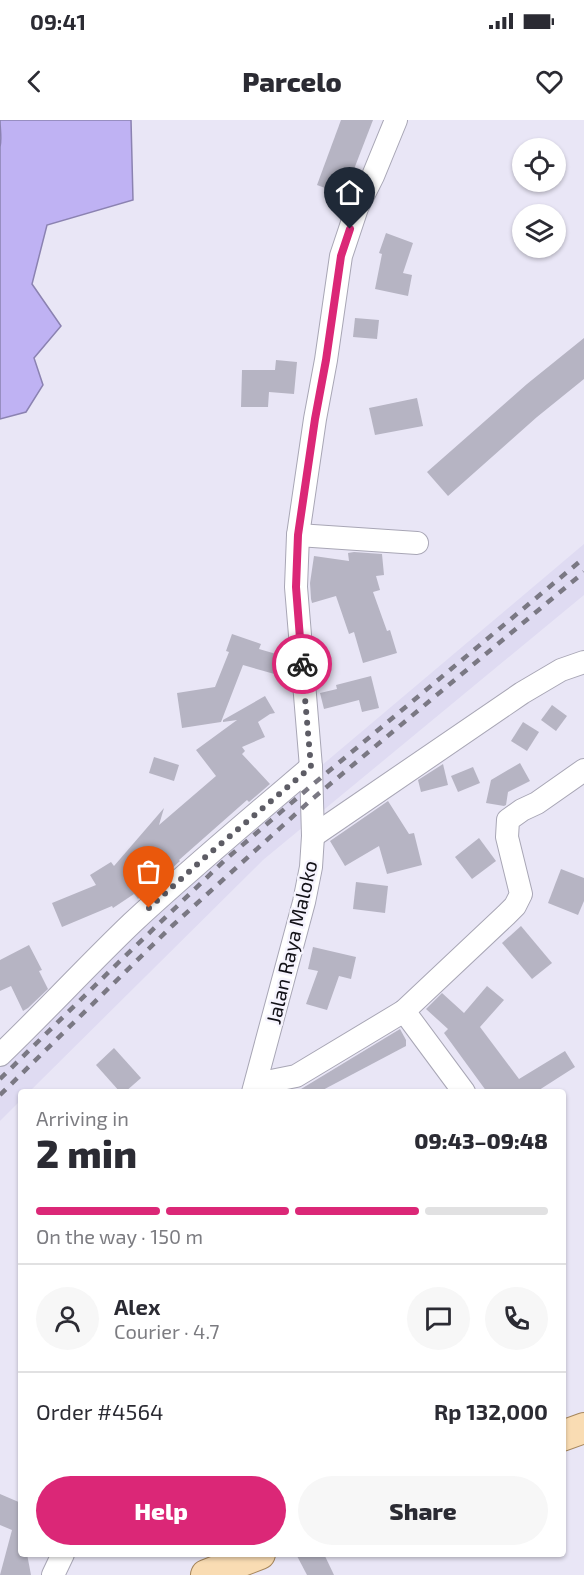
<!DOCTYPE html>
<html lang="en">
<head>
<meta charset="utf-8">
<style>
  :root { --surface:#fff; --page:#f7f7f7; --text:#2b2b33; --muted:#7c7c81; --line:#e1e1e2; --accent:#db2777 }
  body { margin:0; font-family:"Exo 2",sans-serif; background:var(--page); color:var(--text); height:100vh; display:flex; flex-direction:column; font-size:22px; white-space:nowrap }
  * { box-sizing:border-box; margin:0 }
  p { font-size:20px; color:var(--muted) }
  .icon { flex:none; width:33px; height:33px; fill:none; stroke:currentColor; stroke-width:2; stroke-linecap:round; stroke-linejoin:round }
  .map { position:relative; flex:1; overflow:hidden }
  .sheet { position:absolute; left:18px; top:969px; width:548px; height:468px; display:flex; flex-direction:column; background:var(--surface); border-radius:6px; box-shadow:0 2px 4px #0004 }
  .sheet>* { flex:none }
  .buttons { position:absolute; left:512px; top:18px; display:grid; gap:12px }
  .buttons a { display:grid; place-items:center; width:54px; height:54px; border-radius:50%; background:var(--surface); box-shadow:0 2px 4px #0004; font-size:30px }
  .pin { position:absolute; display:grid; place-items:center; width:51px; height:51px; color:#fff; margin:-62px -26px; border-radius:50% 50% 50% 0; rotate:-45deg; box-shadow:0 0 6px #0007 }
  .pin .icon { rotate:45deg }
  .courier { position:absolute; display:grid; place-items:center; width:60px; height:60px; margin:-30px; border:4px solid #db2777; border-radius:50%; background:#fff; color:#222; box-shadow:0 2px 8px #0007 }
  .summary em { font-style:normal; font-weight:800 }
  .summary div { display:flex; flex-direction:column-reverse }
  .summary { display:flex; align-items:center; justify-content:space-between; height:102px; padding:0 18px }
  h1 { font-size:39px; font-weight:800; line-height:45px }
  .bar { display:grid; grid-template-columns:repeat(4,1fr); gap:9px 6px; align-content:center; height:72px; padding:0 18px }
  .bar i { height:8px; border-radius:4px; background:var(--line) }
  .bar .current { background:var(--accent) }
  .bar p { grid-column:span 4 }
  .line { display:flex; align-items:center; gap:15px; padding:0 18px; border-top:2px solid var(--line) }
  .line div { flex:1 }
  .round { display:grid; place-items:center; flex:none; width:63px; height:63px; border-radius:32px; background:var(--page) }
  .primary-button { display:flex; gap:12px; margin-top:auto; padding:12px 18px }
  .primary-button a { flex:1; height:69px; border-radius:36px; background:var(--accent); color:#fff; font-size:24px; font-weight:800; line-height:69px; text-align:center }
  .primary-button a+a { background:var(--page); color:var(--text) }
  .status { display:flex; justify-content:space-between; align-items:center; height:42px; padding:0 30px; background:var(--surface); direction:ltr }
  .status svg { height:16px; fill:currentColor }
  header { display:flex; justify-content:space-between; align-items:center; height:78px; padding:0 18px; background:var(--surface); font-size:27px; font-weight:800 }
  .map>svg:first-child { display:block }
  .built { fill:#dfdbf2 }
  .water { fill:#bfb2f3; stroke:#8b82b1; stroke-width:1.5 }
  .building { fill:#b6b4c3 }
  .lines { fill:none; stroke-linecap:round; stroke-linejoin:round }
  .minor-casing { stroke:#a8a6b5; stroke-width:24 }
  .major-casing { stroke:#a6865c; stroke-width:32 }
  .minor { stroke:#fff; stroke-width:22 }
  .major { stroke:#f9dcb3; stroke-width:30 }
  .rail { stroke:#7a7883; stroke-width:4.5; stroke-dasharray:8 8; stroke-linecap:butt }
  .done { stroke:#5d5c65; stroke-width:6; stroke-dasharray:0 10.8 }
  .route { stroke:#db2777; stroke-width:8 }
  .labels { text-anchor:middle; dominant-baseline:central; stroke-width:5; stroke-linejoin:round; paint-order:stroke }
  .street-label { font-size:20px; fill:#121117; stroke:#f6f4fe }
</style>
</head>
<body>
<div class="status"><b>09:41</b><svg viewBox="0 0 49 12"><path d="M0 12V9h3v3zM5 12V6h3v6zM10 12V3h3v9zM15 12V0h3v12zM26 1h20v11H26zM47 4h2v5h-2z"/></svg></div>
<header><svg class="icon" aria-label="back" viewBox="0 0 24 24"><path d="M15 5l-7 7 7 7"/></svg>Parcelo<svg class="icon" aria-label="heart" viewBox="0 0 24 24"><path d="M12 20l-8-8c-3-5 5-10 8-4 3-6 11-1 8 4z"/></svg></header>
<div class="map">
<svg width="584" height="1455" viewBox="0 0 584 1455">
  <rect width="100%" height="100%" fill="#e9e6f6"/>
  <path class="built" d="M584,424V475L263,740L29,972H21V980L0,1001V944L244,711Z"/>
  <path class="water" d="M0,0H131L133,80L47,105L32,164L61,206L34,238L43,265L26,292L0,299V27C2,19 0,9 0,0Z"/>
  <g class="building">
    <path d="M341,0H373L344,75L317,65Z"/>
    <path d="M386,113L413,123L403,153L412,155L408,176L375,169L382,134L379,133Z"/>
    <path d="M355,198L379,200L377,219L353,217Z"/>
    <path d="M584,218V259L537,297L448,376L427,352L527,264Z"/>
    <path d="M276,240L297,242L294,274L269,272L268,287H241L242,250H275Z"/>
    <path d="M417,278L423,306L375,315L369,288Z"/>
    <path d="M354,432L382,434L384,455L376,456L380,470L373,472L387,511L390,510L397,533L363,543L354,512L349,514L336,476L312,483L311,479L310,463L314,436L349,441L348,433Z"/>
    <path d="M232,514L261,524L259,529L283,536L278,555L243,545L221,602L182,608L177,573L215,567L229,532L226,531Z"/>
    <path d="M371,556L379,588L362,592L359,580L324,589L320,573L337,569L336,565Z"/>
    <path d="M265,576L275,593L270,594L258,602L265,617L242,627L245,631L242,634L270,664L249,682L247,680L179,740L180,741L138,779L134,774L113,788L112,786L62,807L52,783L96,765L90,755L111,742L114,746L164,688L159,705L216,656L196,630L237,600L223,602V600Z"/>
    <path d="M552,585L567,596L556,611L541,600Z"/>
    <path d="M523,602L539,612L527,631L511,621Z"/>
    <path d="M154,637L179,645L174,661L149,653Z"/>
    <path d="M520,643L530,661L508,672L506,685L504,686L486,683L491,660Z"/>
    <path d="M443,644L448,665L421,672L418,660Z"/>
    <path d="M473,647L480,663L458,672L451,656Z"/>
    <path d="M388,681L409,714L414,713L422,745L387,754L379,726L345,746L330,721Z"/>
    <path d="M479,718L496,741L472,759L455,737Z"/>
    <path d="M561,749L584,758V781L578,795L548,783Z"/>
    <path d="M356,762L388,766L385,793L353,789Z"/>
    <path d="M521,806L552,843L532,859L502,823Z"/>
    <path d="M29,825L42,850L39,851L48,869L28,888L23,891L11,866L0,871V840Z"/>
    <path d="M313,827L356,837L351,859L339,856L327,890L306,884L318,851L308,849Z"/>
    <path d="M487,866L504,880L480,907L519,959L565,931L575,947L536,972H487L444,913L448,909L426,889L442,873L464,893Z"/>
    <path d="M400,909L406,920V926L319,972H302L301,969Z"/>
    <path d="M114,928L141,958L125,972H120L96,945Z"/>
    <path d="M0,1374L21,1383V1434H27L31,1455H0L12,1410L0,1405Z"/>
    <path d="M296,1434H324L334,1455H307Z"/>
  </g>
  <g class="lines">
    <g class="minor-casing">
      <g id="minor">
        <path d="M298,415L417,423"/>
        <path d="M313,716L522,573L561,550L584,542"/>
        <path d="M404,891L464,972"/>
        <path d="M0,935C45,892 87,846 132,803C190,749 251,698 311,647"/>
        <path d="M256,964L296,956L404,891L506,795L515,786L521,774L507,717L508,700L522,690L537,683L584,650"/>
        <path d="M253,972L304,782L311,747L313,716L311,647L296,467L298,415L315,299L326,240L341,136L357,88L373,56L396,0"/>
        <path d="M53,1455L63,1434"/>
      </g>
    </g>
    <g class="major-casing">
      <g id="major">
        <path d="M562,1316L584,1308"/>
        <path d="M206,1455L260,1434"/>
      </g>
    </g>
    <use href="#minor" class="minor"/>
    <use href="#major" class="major"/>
    <g class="rail">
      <path d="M0,959L118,843L225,740L311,666L584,438"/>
      <path d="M0,975L172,806L311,680L584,452"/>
    </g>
  </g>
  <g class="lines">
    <path class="done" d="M149,788L202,740L311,647L302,544"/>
    <path class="route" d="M302,544L296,467L298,415L315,299L326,240L341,136L350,109"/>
  </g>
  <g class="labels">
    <g class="street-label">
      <text transform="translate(291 822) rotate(-77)">Jalan Raya Maloko</text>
    </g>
  </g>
</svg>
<div class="buttons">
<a><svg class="icon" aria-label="locate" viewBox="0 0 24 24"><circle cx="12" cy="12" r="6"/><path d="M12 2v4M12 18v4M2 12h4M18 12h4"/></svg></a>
<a><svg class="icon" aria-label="layers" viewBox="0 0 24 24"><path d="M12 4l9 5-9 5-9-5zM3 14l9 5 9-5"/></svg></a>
</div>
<div class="pin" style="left:149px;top:788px;background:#ea580c"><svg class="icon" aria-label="bag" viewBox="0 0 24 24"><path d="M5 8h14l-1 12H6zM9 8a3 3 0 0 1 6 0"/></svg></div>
<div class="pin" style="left:350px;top:109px;background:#1f2937"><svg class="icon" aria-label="home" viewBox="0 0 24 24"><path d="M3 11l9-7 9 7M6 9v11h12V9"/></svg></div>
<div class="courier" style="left:302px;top:544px"><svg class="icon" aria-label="bike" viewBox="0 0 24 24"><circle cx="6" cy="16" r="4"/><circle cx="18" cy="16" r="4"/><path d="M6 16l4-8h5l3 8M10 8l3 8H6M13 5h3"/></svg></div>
<section class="sheet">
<div class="summary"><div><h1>2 min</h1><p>Arriving in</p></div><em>09:43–09:48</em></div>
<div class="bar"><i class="current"></i><i class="current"></i><i class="current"></i><i></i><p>On the way · 150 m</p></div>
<div class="line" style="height:108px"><a class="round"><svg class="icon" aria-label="person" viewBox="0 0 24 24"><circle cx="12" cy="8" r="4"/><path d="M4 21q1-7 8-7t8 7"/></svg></a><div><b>Alex</b><p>Courier · 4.7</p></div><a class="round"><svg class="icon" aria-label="chat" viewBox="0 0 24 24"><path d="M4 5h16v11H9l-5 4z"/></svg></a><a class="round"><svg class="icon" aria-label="phone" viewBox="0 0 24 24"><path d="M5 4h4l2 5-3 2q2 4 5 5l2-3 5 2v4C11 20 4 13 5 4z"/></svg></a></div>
<div class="line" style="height:78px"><div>Order #4564</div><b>Rp 132,000</b></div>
<div class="primary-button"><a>Help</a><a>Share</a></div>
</section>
</div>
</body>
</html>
